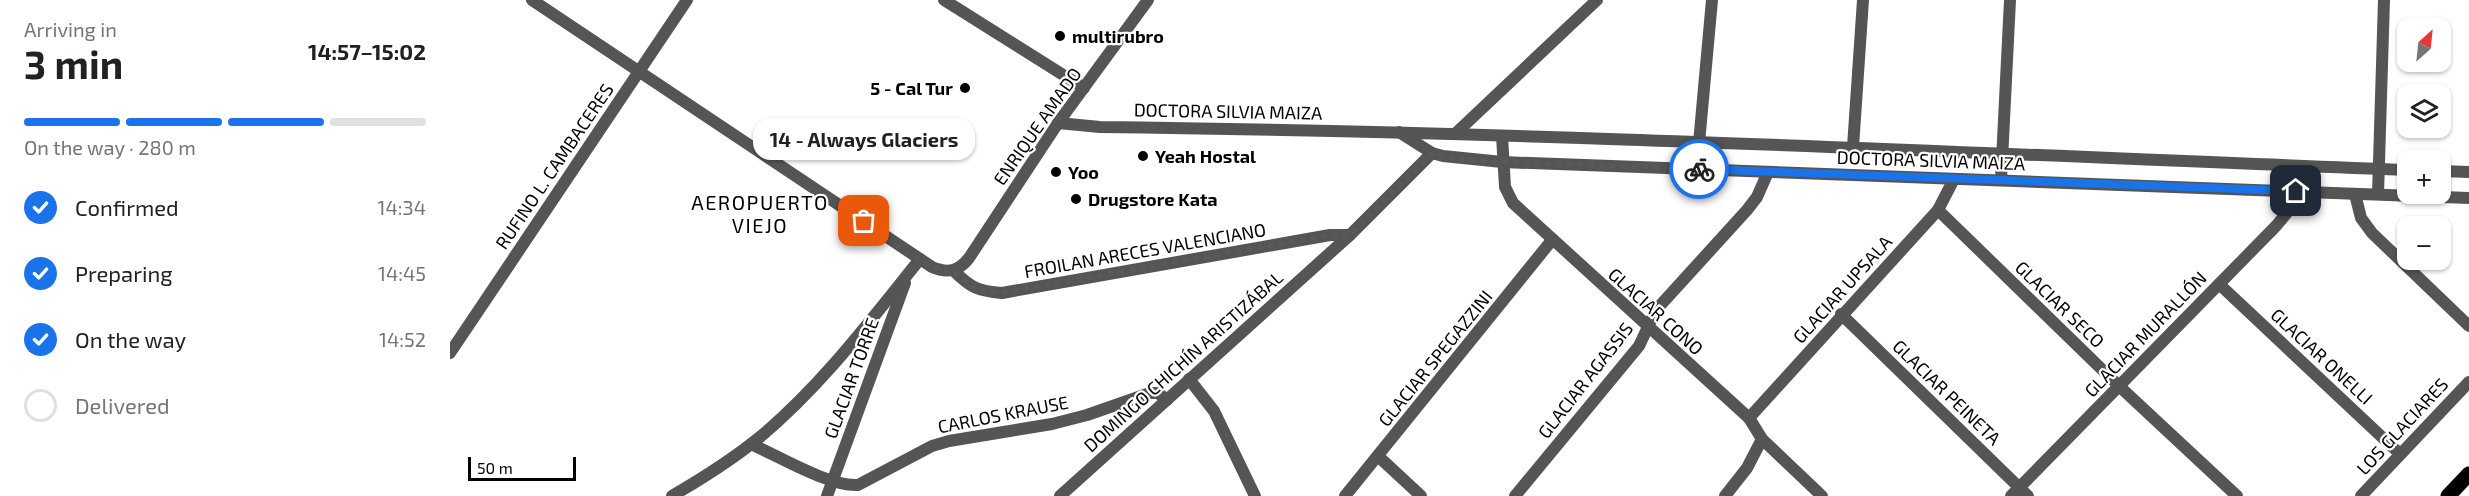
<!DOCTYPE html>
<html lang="en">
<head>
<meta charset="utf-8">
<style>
  :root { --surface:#fff; --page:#f2f2f2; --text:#202124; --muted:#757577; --line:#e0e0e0; --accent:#1a73e8 }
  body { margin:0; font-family:"Exo 2",sans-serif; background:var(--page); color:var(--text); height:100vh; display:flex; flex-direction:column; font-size:22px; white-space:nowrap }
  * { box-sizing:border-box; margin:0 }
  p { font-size:20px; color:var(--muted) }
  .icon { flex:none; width:33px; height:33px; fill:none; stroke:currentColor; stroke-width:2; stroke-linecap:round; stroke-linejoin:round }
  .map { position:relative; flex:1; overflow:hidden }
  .drawer { display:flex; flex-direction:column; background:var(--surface); width:450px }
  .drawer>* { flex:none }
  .needle { width:39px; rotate:27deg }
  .fabs { position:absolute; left:1947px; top:18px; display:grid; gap:12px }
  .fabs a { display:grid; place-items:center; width:54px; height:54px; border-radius:12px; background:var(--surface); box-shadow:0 2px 4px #0004; font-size:30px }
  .scale { position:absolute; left:18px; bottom:15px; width:108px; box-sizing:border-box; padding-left:6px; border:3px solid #000; border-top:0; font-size:16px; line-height:21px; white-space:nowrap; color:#000; -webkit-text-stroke:4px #fff; paint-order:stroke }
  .pin { position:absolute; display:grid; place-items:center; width:51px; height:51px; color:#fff; margin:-26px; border-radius:12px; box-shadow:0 3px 9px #0006 }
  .courier { position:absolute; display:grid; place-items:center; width:60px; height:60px; margin:-30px; border:4px solid #1a73e8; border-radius:50%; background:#fff; color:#222; box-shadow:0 2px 8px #0007 }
  .bubble { position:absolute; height:42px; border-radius:18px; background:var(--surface); box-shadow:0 2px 4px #0004; font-size:20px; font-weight:700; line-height:42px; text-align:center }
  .head em { font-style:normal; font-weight:700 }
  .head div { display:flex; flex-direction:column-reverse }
  .head { display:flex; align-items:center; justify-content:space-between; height:102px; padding:0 24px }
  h1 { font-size:39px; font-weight:700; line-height:45px }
  .bar { display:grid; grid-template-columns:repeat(4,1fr); gap:9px 6px; align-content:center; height:72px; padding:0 24px }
  .bar i { height:8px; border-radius:4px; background:var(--line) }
  .bar .active { background:var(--accent) }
  .bar p { grid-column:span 4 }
  ol { padding:0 24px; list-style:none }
  li { display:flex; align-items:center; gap:18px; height:66px }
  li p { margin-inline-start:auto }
  li .icon { padding:6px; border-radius:50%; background:var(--accent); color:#fff; stroke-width:4 }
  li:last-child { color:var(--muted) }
  li i { width:33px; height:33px; border:3px solid var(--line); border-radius:50% }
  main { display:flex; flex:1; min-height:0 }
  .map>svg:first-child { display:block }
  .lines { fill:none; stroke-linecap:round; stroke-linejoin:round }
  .primary-casing { stroke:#dbdbdb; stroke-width:16 }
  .street { stroke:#555; stroke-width:12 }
  .primary { stroke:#000; stroke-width:15 }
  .done { stroke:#595959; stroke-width:6; stroke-dasharray:0 10.8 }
  .route { stroke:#1a73e8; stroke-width:8 }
  .poi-dot { fill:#000; stroke:#fff; stroke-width:2 }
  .labels { text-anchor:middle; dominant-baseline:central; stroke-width:4.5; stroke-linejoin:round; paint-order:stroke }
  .poi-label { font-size:18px; font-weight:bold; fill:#000; stroke:#fff; text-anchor:start }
  .street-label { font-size:18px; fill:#000; stroke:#fff }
  .neighbourhood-label { font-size:20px; letter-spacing:1.5px; fill:#000; stroke:#fff }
</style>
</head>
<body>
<main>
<section class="drawer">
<div class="head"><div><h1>3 min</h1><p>Arriving in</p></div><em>14:57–15:02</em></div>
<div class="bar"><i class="active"></i><i class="active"></i><i class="active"></i><i></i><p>On the way · 280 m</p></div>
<ol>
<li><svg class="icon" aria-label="check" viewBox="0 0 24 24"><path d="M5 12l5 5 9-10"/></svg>Confirmed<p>14:34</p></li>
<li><svg class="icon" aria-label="check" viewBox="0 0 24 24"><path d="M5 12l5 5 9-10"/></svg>Preparing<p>14:45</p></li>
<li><svg class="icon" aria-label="check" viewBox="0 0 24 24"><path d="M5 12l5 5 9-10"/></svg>On the way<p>14:52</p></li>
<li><i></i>Delivered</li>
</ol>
</section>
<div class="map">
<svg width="2019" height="496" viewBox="0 0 2019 496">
  <rect width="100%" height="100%" fill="#fff"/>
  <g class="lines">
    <g class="primary-casing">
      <path id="primary" d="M1998,496L2019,474"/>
    </g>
    <g class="street">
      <path d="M82,0L482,267C498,274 509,271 519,258L608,123L698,0"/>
      <path d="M494,0L634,88"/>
      <path d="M608,123L650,127C1086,132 1522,153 1958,170"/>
      <path d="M949,132L982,153L993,156L1052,162L2019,198"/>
      <path d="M1006,133L1147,0"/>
      <path d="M1052,136L1055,187L1063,203L1299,418L1312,439L1372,496"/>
      <path d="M1249,143L1262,0"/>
      <path d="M1403,147L1413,0"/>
      <path d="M1990,171L2019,172"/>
      <path d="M1551,180L1560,0"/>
      <path d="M1905,194L1911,218L1922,233L2019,326"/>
      <path d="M1928,194L1934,0"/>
      <path d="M1488,210L1669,386L1787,496"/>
      <path d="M504,271C521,288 528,291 552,293L880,235H900"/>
      <path d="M1769,284L1950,454"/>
      <path d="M1391,314L1578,496"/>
      <path d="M0,353L237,0"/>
      <path d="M739,379L764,411L805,496"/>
      <path d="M1299,418L1488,210L1504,179"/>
      <path d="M301,444C328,456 380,487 408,485L482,446L499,441L602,424L637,415L700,393H708L717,400"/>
      <path d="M929,457L971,496"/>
      <path d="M222,496C253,478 283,459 310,437C372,385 420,321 470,259"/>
      <path d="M377,496L455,283"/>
      <path d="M610,496L900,235L982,153"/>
      <path d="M895,496L1102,240"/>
      <path d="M1065,496L1189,346L1206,310L1297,210L1307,197L1318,172"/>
      <path d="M1275,496L1297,468L1312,439"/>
      <path d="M1561,496L1826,226L1841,208L1846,191"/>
      <path d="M1911,496L2019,382"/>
    </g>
    <use href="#primary" class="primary"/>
  </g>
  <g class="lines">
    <path class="done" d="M414,221C436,236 478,274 504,271C521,288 528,291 552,293L880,235H900L982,153L1008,159L1052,162L1249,169"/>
    <path class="route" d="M1249,169L1846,191"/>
  </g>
  <g class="poi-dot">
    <circle cx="610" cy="36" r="6"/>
    <circle cx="515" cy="88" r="6"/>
    <circle cx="693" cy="156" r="6"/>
    <circle cx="606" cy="172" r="6"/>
    <circle cx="626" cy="199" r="6"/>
  </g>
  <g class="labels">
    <g class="poi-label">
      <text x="622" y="36">multirubro</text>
      <text x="503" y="88" text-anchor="end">5 - Cal Tur</text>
      <text x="705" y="156">Yeah Hostal</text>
      <text x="618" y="172">Yoo</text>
      <text x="638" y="199">Drugstore Kata</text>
    </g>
    <g class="street-label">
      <text transform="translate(778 111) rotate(1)">DOCTORA SILVIA MAIZA</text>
      <text transform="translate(587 126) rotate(-55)">ENRIQUE AMADO</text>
      <text transform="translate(1481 160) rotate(2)">DOCTORA SILVIA MAIZA</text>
      <text transform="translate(104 166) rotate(-56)">RUFINO L. CAMBACERES</text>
      <text transform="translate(695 250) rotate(-10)">FROILAN ARECES VALENCIANO</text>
      <text transform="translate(1392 289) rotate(-48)">GLACIAR UPSALA</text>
      <text transform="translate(1610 304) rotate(44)">GLACIAR SECO</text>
      <text transform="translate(1206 311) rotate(42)">GLACIAR CONO</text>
      <text transform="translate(1695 334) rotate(-46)">GLACIAR MURALLÓN</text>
      <text transform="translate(1872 356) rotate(43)">GLACIAR ONELLI</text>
      <text transform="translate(985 358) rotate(-51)">GLACIAR SPEGAZZINI</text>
      <text transform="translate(733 361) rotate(-42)">DOMINGO CHICHÍN ARISTIZÁBAL</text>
      <text transform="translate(401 378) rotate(-70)">GLACIAR TORRE</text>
      <text transform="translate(1135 380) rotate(-52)">GLACIAR AGASSIS</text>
      <text transform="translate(1497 392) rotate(44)">GLACIAR PEINETA</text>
      <text transform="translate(553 414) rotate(-11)">CARLOS KRAUSE</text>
      <text transform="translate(1952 426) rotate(-47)">LOS GLACIARES</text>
    </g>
    <g class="neighbourhood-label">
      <text x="310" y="202">AEROPUERTO<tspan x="310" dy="23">VIEJO</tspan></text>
    </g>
  </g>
</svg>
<div class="fabs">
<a><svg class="needle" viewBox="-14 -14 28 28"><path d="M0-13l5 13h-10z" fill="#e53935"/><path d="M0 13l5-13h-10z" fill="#757577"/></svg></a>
<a><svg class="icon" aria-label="layers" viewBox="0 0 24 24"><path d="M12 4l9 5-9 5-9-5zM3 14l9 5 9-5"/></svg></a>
<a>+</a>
<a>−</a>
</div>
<div class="scale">50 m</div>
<div class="pin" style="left:414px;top:221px;background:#ea580c"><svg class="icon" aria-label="bag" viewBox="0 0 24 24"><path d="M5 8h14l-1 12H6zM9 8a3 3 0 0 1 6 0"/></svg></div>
<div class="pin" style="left:1846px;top:191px;background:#1f2937"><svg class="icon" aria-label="home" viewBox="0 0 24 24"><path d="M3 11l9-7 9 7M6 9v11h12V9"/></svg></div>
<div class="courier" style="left:1249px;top:169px"><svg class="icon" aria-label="bike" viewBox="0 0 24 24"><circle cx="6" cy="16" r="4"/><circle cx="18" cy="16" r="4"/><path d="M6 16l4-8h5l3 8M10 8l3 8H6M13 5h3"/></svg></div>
<div class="bubble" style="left:303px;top:118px;width:222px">14 - Always Glaciers</div>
</div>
</main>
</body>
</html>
